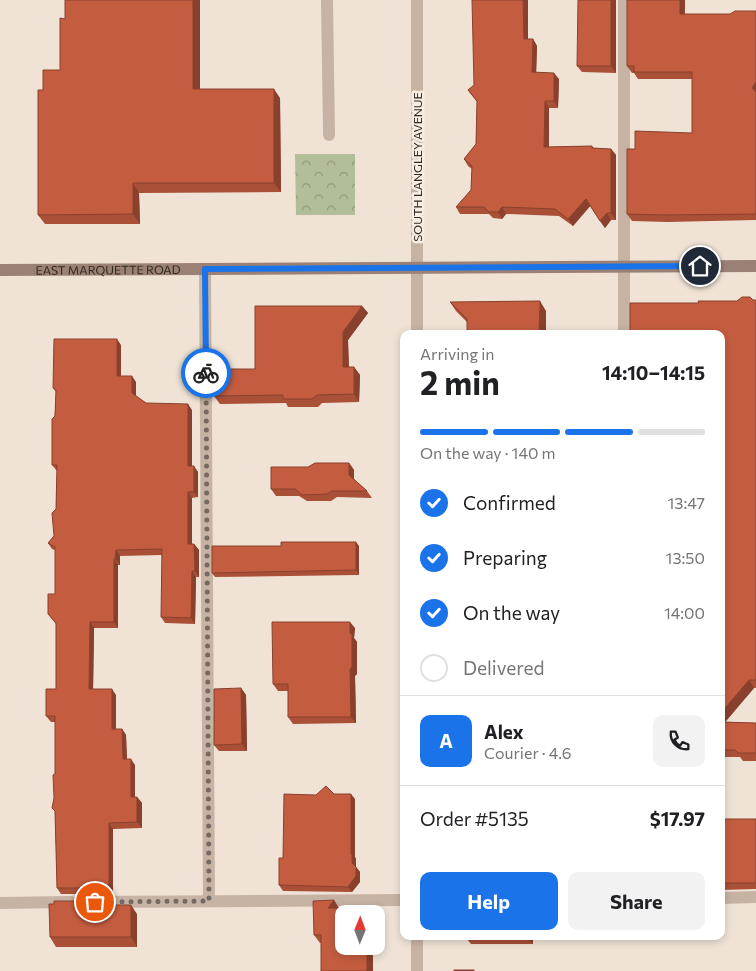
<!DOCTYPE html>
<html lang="en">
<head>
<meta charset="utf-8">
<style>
  :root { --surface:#fff; --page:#f2f2f2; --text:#202124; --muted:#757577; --line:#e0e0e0; --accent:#1a73e8 }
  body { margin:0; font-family:Commissioner,sans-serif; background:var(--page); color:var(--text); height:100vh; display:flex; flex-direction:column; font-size:19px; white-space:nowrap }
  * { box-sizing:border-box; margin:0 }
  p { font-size:16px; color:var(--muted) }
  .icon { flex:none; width:28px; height:28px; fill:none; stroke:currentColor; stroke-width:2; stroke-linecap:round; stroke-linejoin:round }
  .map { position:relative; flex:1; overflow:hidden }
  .drawer { position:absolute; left:400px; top:330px; width:325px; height:610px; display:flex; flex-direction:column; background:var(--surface); border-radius:10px; box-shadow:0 2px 8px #0003 }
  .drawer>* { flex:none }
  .needle { width:32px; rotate:1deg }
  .buttons { position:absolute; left:335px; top:905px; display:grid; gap:10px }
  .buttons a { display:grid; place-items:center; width:50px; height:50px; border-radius:10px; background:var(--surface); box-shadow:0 2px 8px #0003; font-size:25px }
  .pin { position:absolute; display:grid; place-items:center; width:42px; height:42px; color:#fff; margin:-21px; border:2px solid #fff; border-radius:50%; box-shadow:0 1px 5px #0007 }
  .courier { position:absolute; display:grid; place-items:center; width:50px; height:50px; margin:-25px; border:4px solid #1a73e8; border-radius:50%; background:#fff; color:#222; box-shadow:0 1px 6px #0007 }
  .headline em { font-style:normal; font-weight:700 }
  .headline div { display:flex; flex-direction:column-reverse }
  .headline { display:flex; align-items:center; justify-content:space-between; height:85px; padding:0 20px }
  h1 { font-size:32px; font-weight:700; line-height:38px }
  .bar { display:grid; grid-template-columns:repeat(4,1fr); gap:8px 5px; align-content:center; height:60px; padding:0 20px }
  .bar i { height:6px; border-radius:4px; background:var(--line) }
  .bar .active { background:var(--accent) }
  .bar p { grid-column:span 4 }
  .line { display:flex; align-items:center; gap:12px; padding:0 20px; border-top:1px solid var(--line) }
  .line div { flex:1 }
  .round { display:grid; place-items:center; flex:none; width:52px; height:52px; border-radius:10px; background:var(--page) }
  ol { padding:0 20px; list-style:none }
  li { display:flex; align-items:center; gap:15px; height:55px }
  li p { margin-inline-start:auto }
  li .icon { padding:5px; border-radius:50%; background:var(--accent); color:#fff; stroke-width:4 }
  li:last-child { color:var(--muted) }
  li i { width:28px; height:28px; border:2px solid var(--line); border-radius:50% }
  .primary-button { display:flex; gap:10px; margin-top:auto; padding:10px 20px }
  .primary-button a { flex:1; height:58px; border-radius:10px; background:var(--accent); color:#fff; font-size:20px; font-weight:700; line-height:58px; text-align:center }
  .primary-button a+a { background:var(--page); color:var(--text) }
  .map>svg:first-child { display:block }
  .park { fill:url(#park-crowns) }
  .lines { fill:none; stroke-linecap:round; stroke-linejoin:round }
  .lane { stroke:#c7b3a3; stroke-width:12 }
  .street { stroke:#c7b3a3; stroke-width:12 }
  .secondary { stroke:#9b8175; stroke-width:12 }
  .wall { fill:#a95037 }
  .shaded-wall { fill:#89412d }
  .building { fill:#c45d40; stroke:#89412d }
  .done { stroke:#746a63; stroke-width:5; stroke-dasharray:0 9 }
  .route { stroke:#1a73e8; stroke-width:6 }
  .labels { text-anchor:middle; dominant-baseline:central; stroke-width:5; stroke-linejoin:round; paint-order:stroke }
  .street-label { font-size:12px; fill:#322925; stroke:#f8ede2 }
</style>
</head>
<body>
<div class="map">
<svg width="756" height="971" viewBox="0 0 756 971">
  <defs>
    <pattern id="park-crowns" width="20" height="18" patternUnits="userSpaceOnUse" patternTransform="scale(1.25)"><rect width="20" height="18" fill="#b2be97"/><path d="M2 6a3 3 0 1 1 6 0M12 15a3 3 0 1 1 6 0" fill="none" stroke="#919a7b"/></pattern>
  </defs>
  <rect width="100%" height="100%" fill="#f0e3d6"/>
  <path class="park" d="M295,154H355V215H296Z"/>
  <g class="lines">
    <g class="lane">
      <path d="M327,0L329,135"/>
      <path d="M624,0V334"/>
      <path d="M205,269L209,901"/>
      <path d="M721,898L756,897"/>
      <path d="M91,902L404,900"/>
      <path d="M0,903L71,902"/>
    </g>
    <g class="street">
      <path d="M417,0V334"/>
      <path d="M417,971V936"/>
    </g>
    <path class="secondary" id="s1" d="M0,270L756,266"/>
  </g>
  <g class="wall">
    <path d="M65,0H200V89L280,98L281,192L139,193L140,224H45L38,215L43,90L60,70L65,19Z"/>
    <path d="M528,0V39H533L537,46L536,72L559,79L558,108H549V147L592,146L594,148L611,149L616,155V220H611L605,228L590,206L573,226L559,216L506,214L502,219L493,218L489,214H460L456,207L471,190L472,169L468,166L464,159L476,144L477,102L468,90L474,85Z"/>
    <path d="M616,0V73L582,72L577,66Z"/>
    <path d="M685,0V14H730L756,11V220L668,222L632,221L627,214L635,149L692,133V79H638L634,73H632L627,66Z"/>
    <path d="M756,300V688H754L725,722L756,723V761H743L740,757H721V334H631L630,333L699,303Z"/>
    <path d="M450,302L546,311V334H467V322L456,311Z"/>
    <path d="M362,306L368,313L348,340L349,367H354L360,375L359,402L322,403L318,407H288L286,403L220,404L214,396Z"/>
    <path d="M121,345V376L136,382V396L146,403L192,410V466L198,472V497L192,498V544H194L199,550V577H196L195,624L165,623L161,617L162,555L120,556V565H118V628H94L93,689L116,695V729H122L126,735L127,759L135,765V797H137L142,803V828L113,829V894H61L57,888L55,812L54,798L55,774V722H51L46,716L56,689V624L48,614L55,594V550L52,549L48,543L54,536L56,509L57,471L52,465L56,392L53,388Z"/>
    <path d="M349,463L354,470V479L367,491L372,498L337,497L331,501H307L299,496H276L271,489L308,467Z"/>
    <path d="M359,546V575L215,577L212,573Z"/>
    <path d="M355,628L354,638L357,642V674L355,676L356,723L293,724L288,717V691H278L273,684Z"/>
    <path d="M241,688L246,695L247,751H219L214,745Z"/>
    <path d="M334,794L355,799V857L356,859V867L360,872V882L352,892L283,891L279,885L283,858Z"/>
    <path d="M721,819H756V889L721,890Z"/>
    <path d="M334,900L339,908H367L371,914H344V946H373V971L321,943H320L314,935Z"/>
    <path d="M107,901L110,905L137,914V947H56L50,937Z"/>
    <path d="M533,936V944H471L466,938Z"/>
  </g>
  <g class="shaded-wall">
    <path d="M193,0H200V98L193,89Z"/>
    <path d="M523,0H528V46L524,39Z"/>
    <path d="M611,0H616V73L611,66Z"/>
    <path d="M680,0H685L684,21L680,14Z"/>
    <path d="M533,39L537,46L536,79L532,72Z"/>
    <path d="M554,73L559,79L558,108L554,101Z"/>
    <path d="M756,82V94L752,88Z"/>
    <path d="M274,89L280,98L281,192L274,183Z"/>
    <path d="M545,101L549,108V154L544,147Z"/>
    <path d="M611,149L616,155V220L611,213Z"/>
    <path d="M133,183L139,193L140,224L133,214Z"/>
    <path d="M586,199L591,205L573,226L568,219Z"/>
    <path d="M502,207L506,214L502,219L498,212Z"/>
    <path d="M607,213L611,220L605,228L600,221Z"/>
    <path d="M540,301L546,311V334H539Z"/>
    <path d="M362,306L368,313L348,340L349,375L343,367V332Z"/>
    <path d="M117,339L121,345V382L117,376Z"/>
    <path d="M354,367L360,375L359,402L354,394Z"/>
    <path d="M132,376L136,382V399L132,393Z"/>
    <path d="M188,404L192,410V472L188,466Z"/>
    <path d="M349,463L354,470V482L349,475Z"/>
    <path d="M194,466L198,472V497L194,492Z"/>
    <path d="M188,492L192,498V550L188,544Z"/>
    <path d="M356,542L359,546V575L356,570Z"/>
    <path d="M194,544L199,550V577L195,571Z"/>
    <path d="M116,550L120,556V565L115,559Z"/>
    <path d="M114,559L118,565V628L114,622Z"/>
    <path d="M192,571L196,577L195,624L191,618Z"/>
    <path d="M90,622L94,628L93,695L89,689Z"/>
    <path d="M350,622L355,628L354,638L357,642V674L355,676L356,723L351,717L350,633Z"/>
    <path d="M749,680L754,688L721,727V713Z"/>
    <path d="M241,688L246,695L247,751L242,744Z"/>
    <path d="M112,689L116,695V735L112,729Z"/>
    <path d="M122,729L126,735L127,765L123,759Z"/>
    <path d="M131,759L135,765V802L131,797Z"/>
    <path d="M351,794L355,799V857L356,859V867L360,872V882L352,892L348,887L351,854Z"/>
    <path d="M137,797L142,803V828L137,822Z"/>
    <path d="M109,823L113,829V894L109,888Z"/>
    <path d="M334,900L339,909L328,908Z"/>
    <path d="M131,905L137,914V947L131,937Z"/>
    <path d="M367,908L371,914H367Z"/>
    <path d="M529,936H533V944L528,938Z"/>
    <rect x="367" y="946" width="6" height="25"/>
  </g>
  <g class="building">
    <path d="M65,0H193V89H274V183H133V214L38,215V90H43V70H60V18L65,19Z"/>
    <path d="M472,0H523L524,39H533L532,72L554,73V101H545L544,147L592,146V148L611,149V213H607L600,221L586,199L568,219L555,209L502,207L498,212H489L484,207H456L471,190L472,166L464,159L476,144L477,101L468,90L474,85Z"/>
    <path d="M578,0H611V66H577Z"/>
    <path d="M627,0H680V14H730L735,11H756V82L752,88L756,92V214L663,215L627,214V149H635V131L692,133V72H634V66H627Z"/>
    <path d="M742,297H750L753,300H756V680H749L721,713V334L630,333V303H699L698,301H737Z"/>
    <path d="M540,301L539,334L502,332L501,334H467V319L450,302Z"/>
    <path d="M255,306H362L343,332V367H354V394L317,395L312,399H283V395L214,396V369H255Z"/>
    <path d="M54,339H117V376H132V393L146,403L188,404V466H194V492H188V544H194L195,571H192L191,618L161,617L162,549L116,550L115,559H114V622H90L89,689H112V729H122L123,759H131V797H137V822L109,823V888H57L55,811L52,808L54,798L53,775L55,774V716H46V689H56V623L48,614V594H55V547L48,543L54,536L52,513L56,509L57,465H52V419L55,416L56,390L53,388Z"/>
    <path d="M315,463H349V475L367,491H332L327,494L302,495L295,489H271V467H308Z"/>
    <path d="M281,542H356V570L212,573V546H281Z"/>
    <path d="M272,622H350V633L352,635V667L350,669L351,717H288V684H273Z"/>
    <path d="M241,688L242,744L214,745V689Z"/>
    <path d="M721,722L756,723V753H738L735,750H721Z"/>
    <path d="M326,786L334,794H351V854H352V863L356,867V876L348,887L279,885V858H283L284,794L316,795Z"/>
    <rect x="721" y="819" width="35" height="64"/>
    <path d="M334,900L328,908H367V914H344V946H367V971H321V935H314L313,901Z"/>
    <path d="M54,901H107V905H131V937H50L49,904H54Z"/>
    <path d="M466,936H529L528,938H466Z"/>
    <rect x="454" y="970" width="20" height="1"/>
  </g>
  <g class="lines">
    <path class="done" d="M95,902L209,901L206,373"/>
    <path class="route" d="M206,373L205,269L700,266"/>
  </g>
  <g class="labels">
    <g class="street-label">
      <text transform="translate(417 167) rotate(-90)">SOUTH LANGLEY AVENUE</text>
      <text stroke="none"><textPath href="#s1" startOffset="108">EAST MARQUETTE ROAD</textPath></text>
    </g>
  </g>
</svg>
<div class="buttons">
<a><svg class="needle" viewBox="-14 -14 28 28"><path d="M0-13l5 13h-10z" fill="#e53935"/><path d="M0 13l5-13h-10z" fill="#757577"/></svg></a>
</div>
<div class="pin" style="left:95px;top:902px;background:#ea580c"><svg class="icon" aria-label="bag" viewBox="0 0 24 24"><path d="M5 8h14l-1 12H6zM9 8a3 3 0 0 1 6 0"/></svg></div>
<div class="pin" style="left:700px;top:266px;background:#1f2937"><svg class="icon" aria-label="home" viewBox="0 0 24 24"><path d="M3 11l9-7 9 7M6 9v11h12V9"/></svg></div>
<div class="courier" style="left:206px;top:373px"><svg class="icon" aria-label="bike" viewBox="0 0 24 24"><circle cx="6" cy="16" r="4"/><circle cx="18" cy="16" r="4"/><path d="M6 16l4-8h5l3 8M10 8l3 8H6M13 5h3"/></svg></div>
<section class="drawer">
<div class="headline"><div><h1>2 min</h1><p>Arriving in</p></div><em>14:10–14:15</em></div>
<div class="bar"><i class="active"></i><i class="active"></i><i class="active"></i><i></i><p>On the way · 140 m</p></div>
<ol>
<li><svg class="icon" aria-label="check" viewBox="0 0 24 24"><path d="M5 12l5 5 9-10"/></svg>Confirmed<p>13:47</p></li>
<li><svg class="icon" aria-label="check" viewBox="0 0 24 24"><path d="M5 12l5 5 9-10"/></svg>Preparing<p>13:50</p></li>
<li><svg class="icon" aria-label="check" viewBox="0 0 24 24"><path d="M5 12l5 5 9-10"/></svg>On the way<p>14:00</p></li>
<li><i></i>Delivered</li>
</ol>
<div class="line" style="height:90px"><b class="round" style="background:var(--accent);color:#fff">A</b><div><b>Alex</b><p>Courier · 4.6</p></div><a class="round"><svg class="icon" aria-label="phone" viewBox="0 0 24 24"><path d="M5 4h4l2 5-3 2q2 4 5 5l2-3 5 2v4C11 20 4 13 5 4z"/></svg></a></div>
<div class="line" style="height:65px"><div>Order #5135</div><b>$17.97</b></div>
<div class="primary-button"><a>Help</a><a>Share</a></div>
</section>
</div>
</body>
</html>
